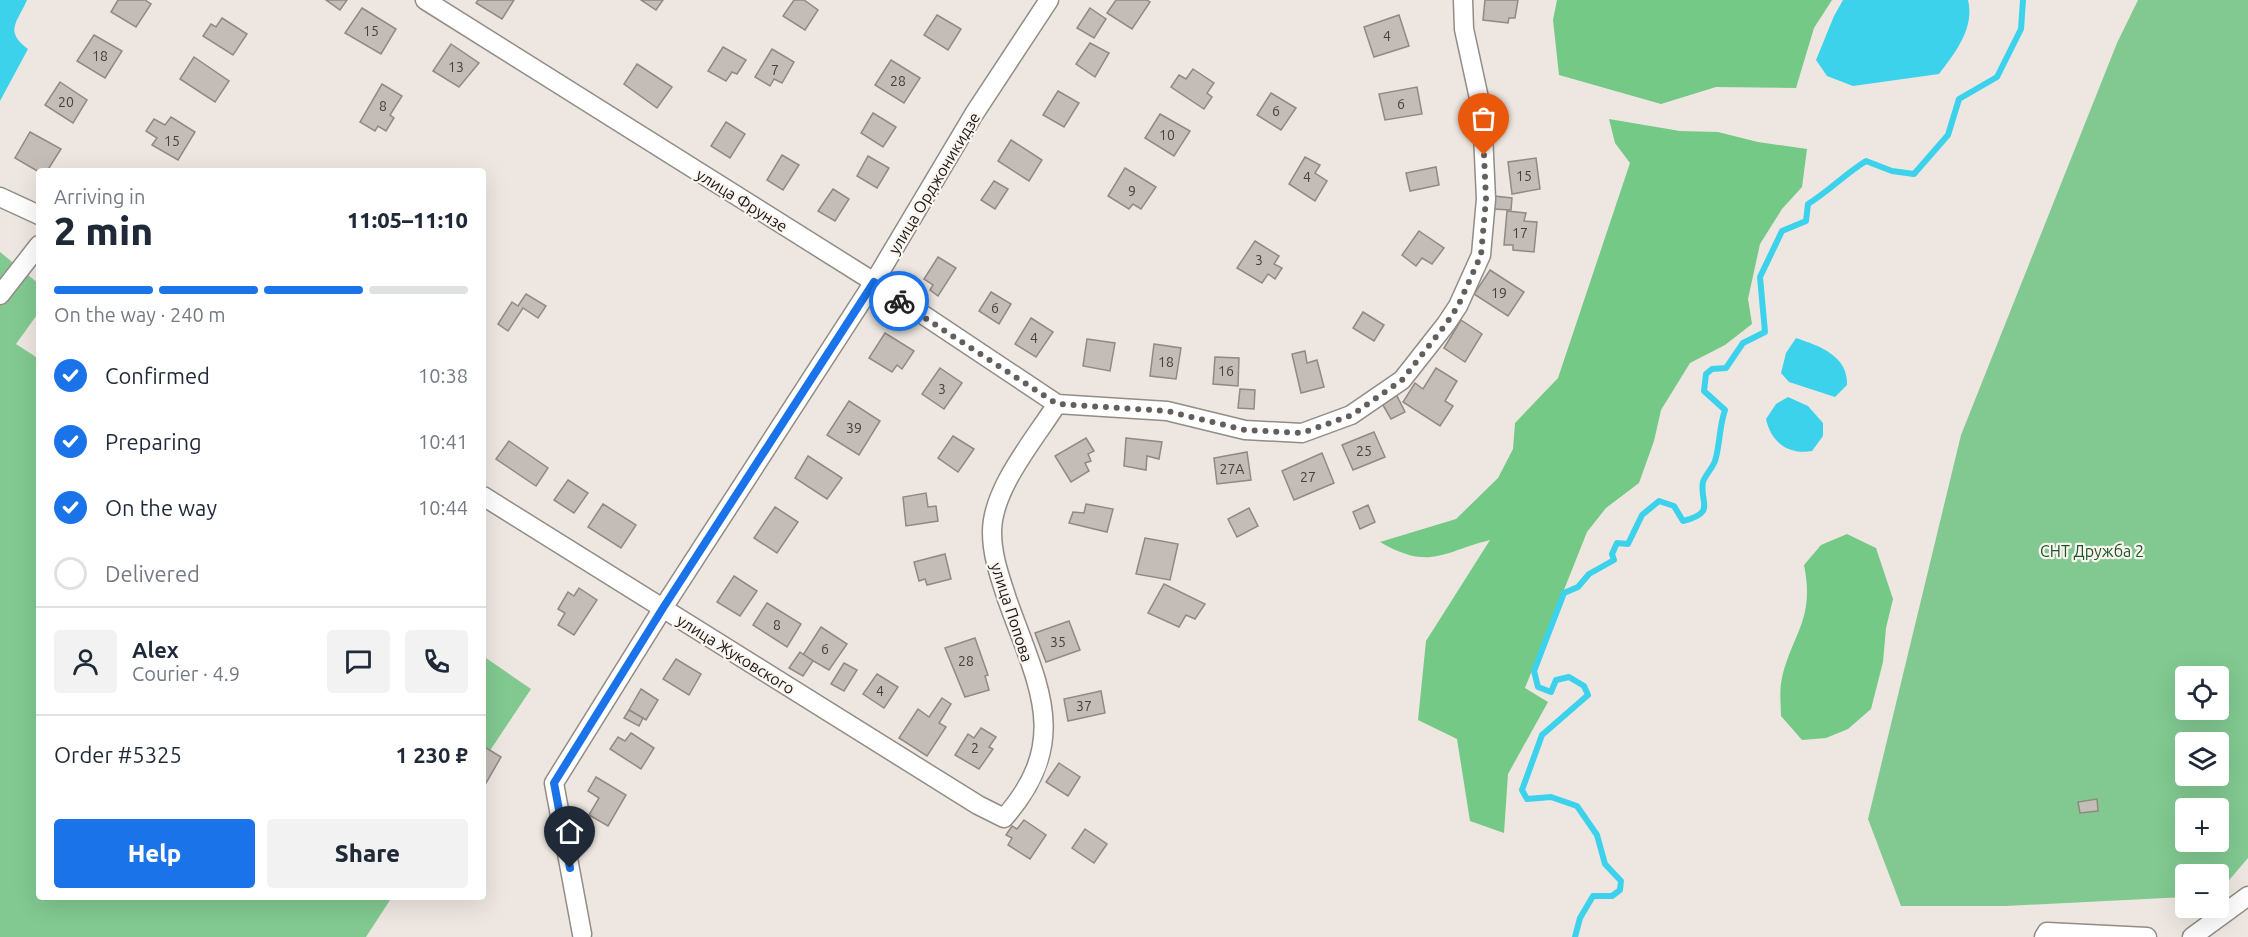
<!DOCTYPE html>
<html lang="en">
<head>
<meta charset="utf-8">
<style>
  :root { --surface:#fff; --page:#f2f2f3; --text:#1f2937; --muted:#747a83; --line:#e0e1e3; --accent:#1a73e8 }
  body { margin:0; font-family:Ubuntu,sans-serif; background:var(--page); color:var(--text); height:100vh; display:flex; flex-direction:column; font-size:22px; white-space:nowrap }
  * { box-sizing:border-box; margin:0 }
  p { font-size:20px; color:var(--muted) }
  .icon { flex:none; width:33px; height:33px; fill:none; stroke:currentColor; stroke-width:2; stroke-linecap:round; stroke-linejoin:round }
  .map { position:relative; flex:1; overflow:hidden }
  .side { position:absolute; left:36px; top:168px; width:450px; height:732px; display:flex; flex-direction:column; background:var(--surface); border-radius:6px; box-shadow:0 6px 24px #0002 }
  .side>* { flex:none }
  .controls { position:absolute; left:2175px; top:666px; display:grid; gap:12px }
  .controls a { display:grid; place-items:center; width:54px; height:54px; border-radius:6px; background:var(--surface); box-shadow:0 6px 24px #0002; font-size:30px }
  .pin { position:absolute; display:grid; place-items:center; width:51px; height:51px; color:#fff; margin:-62px -26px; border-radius:50% 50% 50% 0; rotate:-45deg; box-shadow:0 0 6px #0007 }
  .pin .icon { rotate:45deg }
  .courier { position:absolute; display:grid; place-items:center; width:60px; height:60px; margin:-30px; border:4px solid #1a73e8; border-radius:50%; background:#fff; color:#222; box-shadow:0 2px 8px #0007 }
  .overview em { font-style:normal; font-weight:800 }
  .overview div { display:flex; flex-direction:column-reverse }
  .overview { display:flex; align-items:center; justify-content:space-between; height:102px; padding:0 18px }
  h1 { font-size:39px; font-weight:800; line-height:45px }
  .bar { display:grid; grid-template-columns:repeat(4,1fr); gap:9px 6px; align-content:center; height:72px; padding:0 18px }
  .bar i { height:8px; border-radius:4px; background:var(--line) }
  .bar .selected { background:var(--accent) }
  .bar p { grid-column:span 4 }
  .line { display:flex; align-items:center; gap:15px; padding:0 18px; border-top:2px solid var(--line) }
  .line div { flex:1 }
  .round { display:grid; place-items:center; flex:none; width:63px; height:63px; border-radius:6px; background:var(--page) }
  ol { padding:0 18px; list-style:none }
  li { display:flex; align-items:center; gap:18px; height:66px }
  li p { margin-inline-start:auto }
  li .icon { padding:6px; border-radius:50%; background:var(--accent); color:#fff; stroke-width:4 }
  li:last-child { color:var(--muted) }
  li i { width:33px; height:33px; border:3px solid var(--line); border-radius:50% }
  .button { display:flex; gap:12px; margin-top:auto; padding:12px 18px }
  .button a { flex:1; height:69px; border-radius:6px; background:var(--accent); color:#fff; font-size:24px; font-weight:800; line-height:69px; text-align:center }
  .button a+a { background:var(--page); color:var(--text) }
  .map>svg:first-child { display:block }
  .green { fill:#82c991; fill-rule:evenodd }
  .forest { fill:#74c987 }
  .water { fill:#3cd2ec }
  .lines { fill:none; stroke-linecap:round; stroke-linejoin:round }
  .stream { stroke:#3cd2ec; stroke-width:6 }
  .building { fill:#c4bdb7; stroke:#908984; stroke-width:1.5 }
  .street-casing { stroke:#928c86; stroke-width:21 }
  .street { stroke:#fff; stroke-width:18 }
  .done { stroke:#635f5c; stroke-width:6; stroke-dasharray:0 10.8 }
  .route { stroke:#1a73e8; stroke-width:8 }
  .labels { text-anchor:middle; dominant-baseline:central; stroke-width:4.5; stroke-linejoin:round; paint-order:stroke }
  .number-label { font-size:14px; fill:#43403d }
  .street-label { font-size:16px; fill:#181614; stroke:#fcf4ee }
  .park-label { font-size:16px; fill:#19562b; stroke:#fcf4ee }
</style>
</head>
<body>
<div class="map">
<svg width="2248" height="937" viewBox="0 0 2248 937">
  <rect width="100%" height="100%" fill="#eee7e1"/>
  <g class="green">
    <path d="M2138,0H2248V858L2219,892L2218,874H2186L2185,897L2006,906H1901L1868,819L1961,435L2117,43ZM2186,676H2218V710H2186ZM2186,742H2218V776H2186ZM2186,808H2218V842H2186Z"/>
    <path d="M0,252L39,284V312L16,344L39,359V897H392L366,937H0Z"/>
    <path d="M483,656L531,689L483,761Z"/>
  </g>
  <g class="forest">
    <path d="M1557,0H1832L1814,28L1796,88L1716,87L1661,104L1559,75L1553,20Z"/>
    <path d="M1609,119L1680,131L1718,132L1758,142L1807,149L1802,187L1782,209L1760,244L1748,299L1752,324L1725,345L1690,363L1661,410L1654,441L1639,483L1606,508L1587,532L1525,688L1548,702L1508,774L1504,833L1470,821L1457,739L1418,720L1426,641L1490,540C1442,552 1430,571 1380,542L1456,519L1498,478L1513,449L1515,423L1558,378L1630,163L1615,143Z"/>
    <path d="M1847,534L1876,548L1893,599L1886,628L1883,662L1871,709L1848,729L1826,738L1802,740L1781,716C1781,704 1779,690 1782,678C1793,632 1815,620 1804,565L1821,545Z"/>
  </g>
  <g class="water">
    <path d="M0,0H27C17,23 4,31 28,49L0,101Z"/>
    <path d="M1843,0H1968C1975,28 1955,53 1939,74L1853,86L1827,76L1816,60L1834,16Z"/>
    <path d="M1796,338C1820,346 1848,356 1847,385L1835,397L1789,382L1781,373L1786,353Z"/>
    <path d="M1788,397L1808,406L1823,423V436L1812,451C1788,455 1771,442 1766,419L1776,404Z"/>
  </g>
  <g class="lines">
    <path class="stream" d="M1575,937L1580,918L1593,896H1612L1620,890L1621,881L1605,864L1597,835L1577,806L1551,797L1527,799L1522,790L1542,735L1588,695L1584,686L1569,677L1556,680L1551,692L1538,687L1534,671L1564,593L1578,587L1589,574L1614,560L1612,554L1617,543L1628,544L1642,515L1659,501L1674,506L1683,521C1717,513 1699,502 1703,482C1705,475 1712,469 1715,461C1720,445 1719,427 1725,410L1704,391L1706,374L1712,369L1726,368L1743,343L1765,332L1760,277L1782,231L1806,221L1808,204C1829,191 1845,174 1866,161L1892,171L1914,174L1948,135L1959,99L1997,77L2021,29L2023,0"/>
  </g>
  <g class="building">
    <path d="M118,0H145L151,4L136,27L111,12Z"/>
    <path d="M326,0H347L340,10Z"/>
    <path d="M478,0H514L502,19L476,3Z"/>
    <path d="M641,0H663L656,10Z"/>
    <path d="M794,0H804L818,10L805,30L783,16Z"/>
    <path d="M1116,0H1147L1150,2L1132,29L1107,13Z"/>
    <path d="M1485,0H1518L1515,18H1509L1508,23L1483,20Z"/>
    <path d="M362,8L396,29L381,54L345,33Z"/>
    <path d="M1090,8L1106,19L1094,38L1077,28Z"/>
    <path d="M937,15L961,29L948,50L924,35Z"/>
    <path d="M1399,15L1409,46L1374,57L1364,27Z"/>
    <path d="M222,18L247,34L233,55L203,36L211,24L216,27Z"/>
    <path d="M94,35L122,51L105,78L77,61Z"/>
    <path d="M1090,43L1109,53L1095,77L1076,64Z"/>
    <path d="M451,44L479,63L459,87L433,71Z"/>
    <path d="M723,47L746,60L737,74L732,72L726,81L708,71Z"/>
    <path d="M772,49L794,62L782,83L774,79L770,86L755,77Z"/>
    <path d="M194,57L229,81L215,102L180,79Z"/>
    <path d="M891,60L920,78L904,103L875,85Z"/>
    <path d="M637,64L672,87L657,108L624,84Z"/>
    <path d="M1193,69L1214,83L1207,93L1212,97L1204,109L1171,87L1179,75L1186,79Z"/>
    <path d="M60,82L87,100L73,123L45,105Z"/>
    <path d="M382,84L402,96L390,115L394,118L386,131L378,126L375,131L360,122Z"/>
    <path d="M1417,87L1422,114L1385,120L1379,94Z"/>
    <path d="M1058,91L1079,103L1064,127L1043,115Z"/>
    <path d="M1271,93L1296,108L1281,130L1257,115Z"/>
    <path d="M873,113L896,127L883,147L861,133Z"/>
    <path d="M1160,114L1190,131L1174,156L1145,138Z"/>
    <path d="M171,117L195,132L178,160L152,145L157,138L146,131L154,119L165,125Z"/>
    <path d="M726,122L745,134L730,158L711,146Z"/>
    <path d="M30,132L61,149L47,171L39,172L15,158Z"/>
    <path d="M1011,140L1042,160L1029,181L998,161Z"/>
    <path d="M782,155L799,165L783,190L767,180Z"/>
    <path d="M868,156L889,168L877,188L857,176Z"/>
    <path d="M1305,157L1320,165L1315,173L1327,181L1315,201L1289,184Z"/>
    <path d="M1536,158L1540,189L1512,194L1508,162Z"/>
    <path d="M1436,167L1439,185L1410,191L1406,173Z"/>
    <path d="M1125,168L1156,187L1141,209L1133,204L1129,209L1108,196Z"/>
    <path d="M994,181L1008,189L995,209L981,200Z"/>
    <path d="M833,189L849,199L835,221L818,211Z"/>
    <path d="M1494,196L1512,198L1511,210L1493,209Z"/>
    <path d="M1507,211L1526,213L1524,221L1537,222L1534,252L1513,250V245H1504Z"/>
    <path d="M1419,231L1444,248L1432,264L1422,258L1416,266L1402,255Z"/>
    <path d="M1255,241L1279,256L1274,264L1282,268L1275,279L1268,274L1262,283L1237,268Z"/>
    <path d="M938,257L956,268L938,296L930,290L933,285L924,279Z"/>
    <path d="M1490,270L1524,292L1508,316L1474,294Z"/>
    <path d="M991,292L1011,304L999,324L979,311Z"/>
    <path d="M526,294L546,306L538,318L523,308L508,331L498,324L512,302L518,306Z"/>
    <path d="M1363,312L1384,325L1374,341L1353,328Z"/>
    <path d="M1031,318L1053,332L1036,357L1015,344Z"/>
    <path d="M1461,320L1482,334L1465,362L1444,348Z"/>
    <path d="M885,333L914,351L902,369L897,365L892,372L869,358Z"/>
    <path d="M1087,339L1115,343L1110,371L1083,366Z"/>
    <path d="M1154,344L1181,348L1176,379L1150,376Z"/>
    <path d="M1305,351L1307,363L1317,360L1324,387L1301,393L1292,354Z"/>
    <path d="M1215,357L1239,358L1238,386L1213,384Z"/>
    <path d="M940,368L962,383L944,409L922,394Z"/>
    <path d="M1436,368L1457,381L1445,401L1453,406L1440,426L1403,402L1415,383L1423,389Z"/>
    <path d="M1240,389L1255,390L1254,409L1238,408Z"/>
    <path d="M1395,392L1405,412L1391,419L1380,400Z"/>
    <path d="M849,401L880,421L859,455L827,435Z"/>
    <path d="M1374,432L1385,457L1353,470L1342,445Z"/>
    <path d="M953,436L974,449L958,472L938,458Z"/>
    <path d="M1086,438L1094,451L1088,454L1091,461L1085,463L1089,471L1071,482L1055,456Z"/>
    <path d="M1126,438L1162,442L1159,459L1147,456L1146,470L1124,466Z"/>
    <path d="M509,441L548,468L536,486L496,459Z"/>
    <path d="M1247,452L1251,480L1217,484L1214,458Z"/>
    <path d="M1322,453L1334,483L1294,500L1282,471Z"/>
    <path d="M808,456L842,478L827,499L795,478Z"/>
    <path d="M568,480L588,493L574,513L554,500Z"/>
    <path d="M926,493L928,507L936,506L938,521L906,526L903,497Z"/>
    <path d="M603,504L636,525L621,548L588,527Z"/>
    <path d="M1086,504L1113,509L1107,532L1069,523L1073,512L1084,513Z"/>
    <path d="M1368,505L1375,522L1360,529L1353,512Z"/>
    <path d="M775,507L798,522L777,553L754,538Z"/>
    <path d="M1249,508L1258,526L1237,537L1228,519Z"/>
    <path d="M1145,538L1178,544L1170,580L1136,574Z"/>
    <path d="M945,554L951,579L927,585L925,579L919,581L914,562Z"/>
    <path d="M734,576L757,591L740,616L717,602Z"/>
    <path d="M1164,584L1205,604L1195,619L1186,615L1179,627L1148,613Z"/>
    <path d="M579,588L597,600L574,635L558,625L565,613L558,609L568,592L574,596Z"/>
    <path d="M767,603L801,624L787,647L753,625Z"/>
    <path d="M1069,621L1080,650L1046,662L1035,633Z"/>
    <path d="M821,627L847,644L829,670L803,655Z"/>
    <path d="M975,638L988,675L985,676L989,690L965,697L945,648Z"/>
    <path d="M800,652L813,661L803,676L789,668Z"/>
    <path d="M676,659L701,674L689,695L663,679Z"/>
    <path d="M844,663L857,670L844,691L831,684Z"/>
    <path d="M877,674L898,687L884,708L863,694Z"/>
    <path d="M641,689L658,700L646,720L629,710Z"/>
    <path d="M1101,691L1105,713L1068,721L1064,699Z"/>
    <path d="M942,698L951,704L939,723L946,727L927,756L899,738L918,709L929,717Z"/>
    <path d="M629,710L643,718L639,726L624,718Z"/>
    <path d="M981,728L996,737L989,747L993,749L979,769L955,755L968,734L974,738Z"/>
    <path d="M631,733L654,748L641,769L610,749L618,737L625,741Z"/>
    <path d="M483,746L501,757L486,783L483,782Z"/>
    <path d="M1059,763L1080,777L1068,796L1046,782Z"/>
    <path d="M596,777L626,795L608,826L589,815L599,798L588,791Z"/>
    <path d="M2097,799L2098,811L2080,813L2078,802Z"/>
    <path d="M1024,820L1046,835L1030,859L1008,845L1012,838L1006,835L1012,826L1017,829Z"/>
    <path d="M1085,829L1107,844L1094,863L1072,848Z"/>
  </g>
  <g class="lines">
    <g class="street-casing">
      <g id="street">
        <path d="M425,0L874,282L1057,404"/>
        <path d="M0,197L39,215"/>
        <path d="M0,295L39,245"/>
        <path d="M483,496L978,805L1004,818C1073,740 1037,684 1007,599C1000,577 992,556 992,532C992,489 1034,440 1057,404L1167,411L1245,430L1302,433L1351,415L1402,380L1446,324L1458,306L1481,255L1486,199L1482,112L1464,29L1463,0"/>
        <path d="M582,934L554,783L663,608L874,282L974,114L1049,0"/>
        <path d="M2044,937L2047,932L2147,937"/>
        <path d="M2192,937L2248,896"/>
      </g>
    </g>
    <use href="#street" class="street"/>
  </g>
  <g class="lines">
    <path class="done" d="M899,301L1057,404L1167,411L1245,430L1302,433L1352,415L1402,380L1446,324L1458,306L1481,255L1486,199L1484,155"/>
    <path class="route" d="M570,868L554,783L663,608L874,282L899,301"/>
  </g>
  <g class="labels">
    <g class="number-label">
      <text x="371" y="31">15</text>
      <text x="1387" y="36">4</text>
      <text x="100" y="56">18</text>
      <text x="456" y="67">13</text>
      <text x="775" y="70">7</text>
      <text x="898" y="81">28</text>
      <text x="66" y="102">20</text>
      <text x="1401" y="104">6</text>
      <text x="383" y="106">8</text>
      <text x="1276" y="111">6</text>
      <text x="1167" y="135">10</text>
      <text x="172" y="141">15</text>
      <text x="1524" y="176">15</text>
      <text x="1307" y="177">4</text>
      <text x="1132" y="191">9</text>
      <text x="1520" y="233">17</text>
      <text x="1259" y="260">3</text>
      <text x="1499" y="293">19</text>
      <text x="995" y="308">6</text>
      <text x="1034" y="338">4</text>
      <text x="1166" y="362">18</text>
      <text x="1226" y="371">16</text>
      <text x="942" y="389">3</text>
      <text x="854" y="428">39</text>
      <text x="1364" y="451">25</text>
      <text x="1232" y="469">27А</text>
      <text x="1308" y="477">27</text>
      <text x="777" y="625">8</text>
      <text x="1058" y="642">35</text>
      <text x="825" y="649">6</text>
      <text x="966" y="661">28</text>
      <text x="880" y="691">4</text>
      <text x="1084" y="706">37</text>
      <text x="975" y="748">2</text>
    </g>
    <g class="street-label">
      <text transform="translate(934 183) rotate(-59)">улица Орджоникидзе</text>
      <text transform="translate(742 200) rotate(32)">улица Фрунзе</text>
      <text transform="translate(1012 612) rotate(72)">улица Попова</text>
      <text transform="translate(736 654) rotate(32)">улица Жуковского</text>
    </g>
    <g class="park-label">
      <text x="2092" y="551">СНТ Дружба 2</text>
    </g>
  </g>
</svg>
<div class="controls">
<a><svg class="icon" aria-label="locate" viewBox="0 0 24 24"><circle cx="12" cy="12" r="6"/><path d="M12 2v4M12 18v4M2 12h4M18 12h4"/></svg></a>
<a><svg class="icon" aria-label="layers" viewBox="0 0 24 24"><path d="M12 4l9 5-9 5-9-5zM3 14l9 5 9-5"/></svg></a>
<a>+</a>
<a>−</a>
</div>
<div class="pin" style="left:1484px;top:155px;background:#ea580c"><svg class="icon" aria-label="bag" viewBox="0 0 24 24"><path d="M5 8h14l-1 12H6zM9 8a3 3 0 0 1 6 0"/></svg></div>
<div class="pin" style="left:570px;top:868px;background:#1f2937"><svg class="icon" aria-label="home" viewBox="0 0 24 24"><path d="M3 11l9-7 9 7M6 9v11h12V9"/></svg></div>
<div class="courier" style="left:899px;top:301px"><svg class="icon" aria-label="bike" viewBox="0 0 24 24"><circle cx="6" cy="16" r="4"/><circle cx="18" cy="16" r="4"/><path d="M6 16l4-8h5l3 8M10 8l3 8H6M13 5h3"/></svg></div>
<section class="side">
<div class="overview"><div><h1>2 min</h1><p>Arriving in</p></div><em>11:05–11:10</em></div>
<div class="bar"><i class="selected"></i><i class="selected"></i><i class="selected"></i><i></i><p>On the way · 240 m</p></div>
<ol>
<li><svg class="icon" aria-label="check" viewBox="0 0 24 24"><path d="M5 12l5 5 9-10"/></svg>Confirmed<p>10:38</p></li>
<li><svg class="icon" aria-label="check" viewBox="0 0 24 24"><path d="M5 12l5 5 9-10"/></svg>Preparing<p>10:41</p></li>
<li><svg class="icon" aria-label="check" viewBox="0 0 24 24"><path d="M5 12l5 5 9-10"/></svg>On the way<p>10:44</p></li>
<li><i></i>Delivered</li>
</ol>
<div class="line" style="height:108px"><a class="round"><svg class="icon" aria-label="person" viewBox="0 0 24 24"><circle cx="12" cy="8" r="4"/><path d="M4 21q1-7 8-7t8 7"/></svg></a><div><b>Alex</b><p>Courier · 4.9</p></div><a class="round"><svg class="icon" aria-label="chat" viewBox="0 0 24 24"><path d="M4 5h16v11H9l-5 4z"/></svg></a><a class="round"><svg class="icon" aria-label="phone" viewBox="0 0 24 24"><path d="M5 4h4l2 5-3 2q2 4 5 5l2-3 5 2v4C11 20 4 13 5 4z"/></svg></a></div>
<div class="line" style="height:78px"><div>Order #5325</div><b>1 230 ₽</b></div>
<div class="button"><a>Help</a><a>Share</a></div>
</section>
</div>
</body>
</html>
